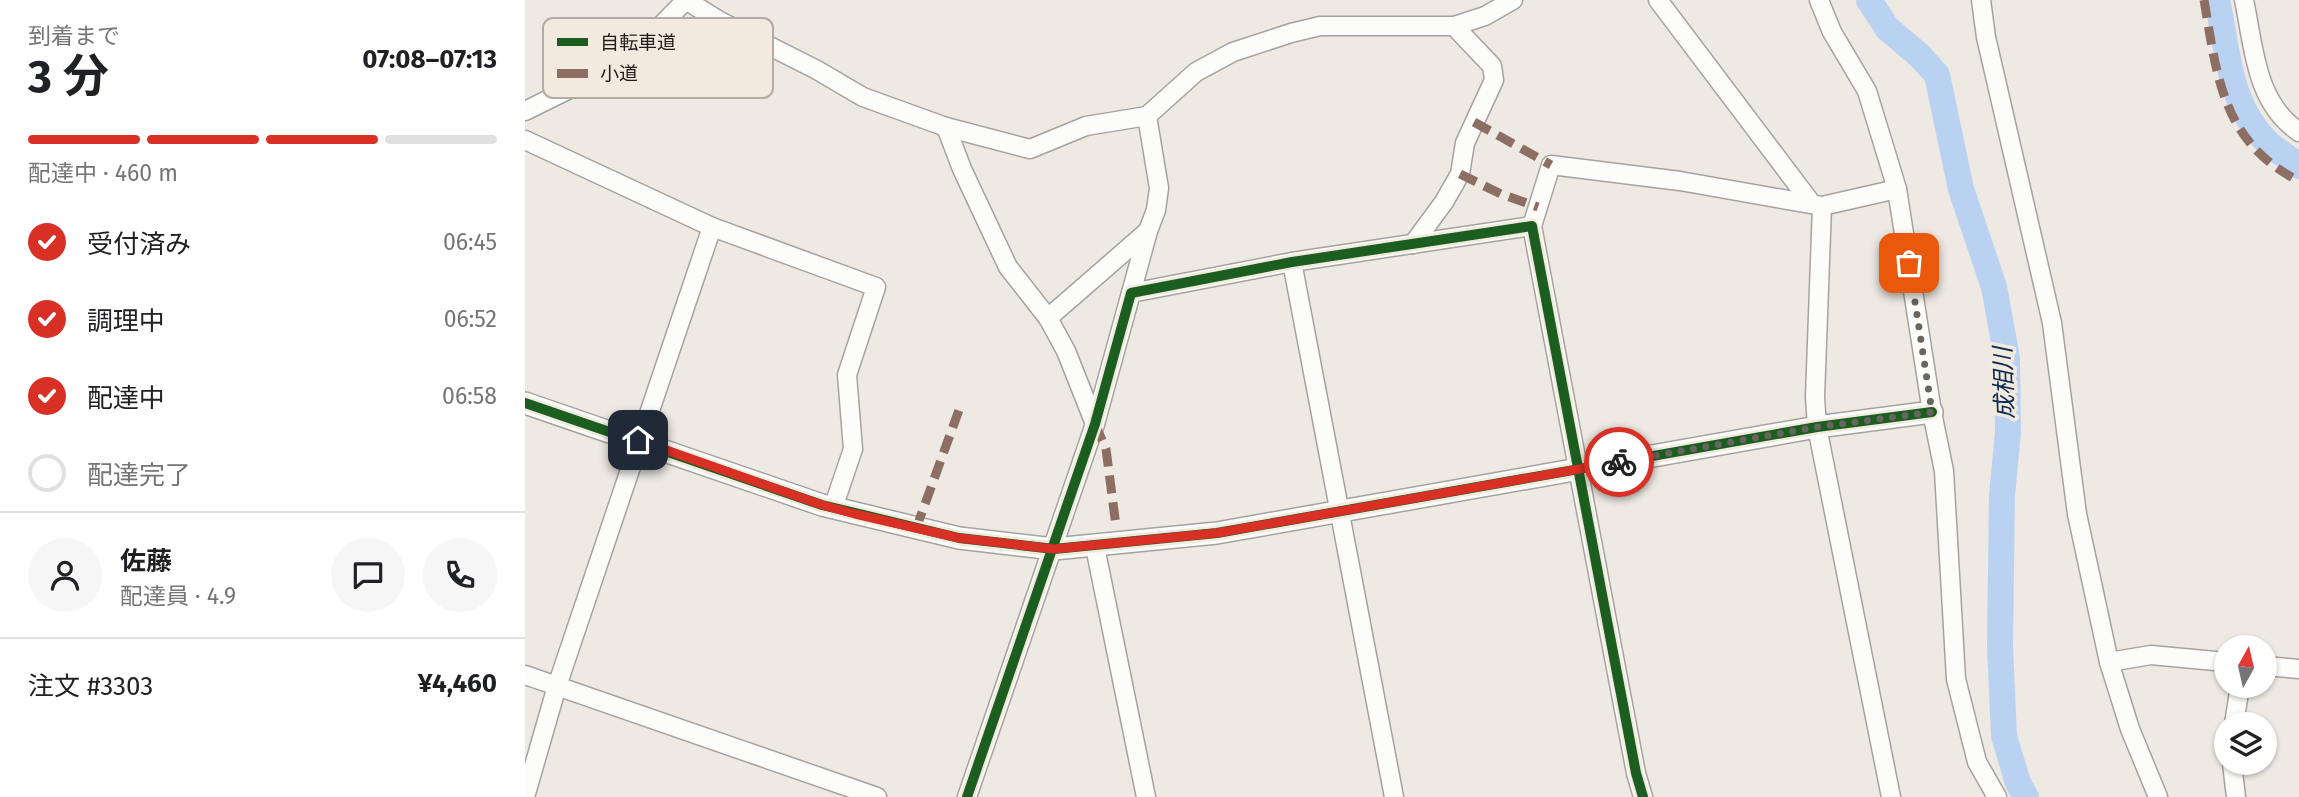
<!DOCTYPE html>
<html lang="ja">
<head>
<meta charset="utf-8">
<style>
  :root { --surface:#fff; --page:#f6f6f6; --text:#202124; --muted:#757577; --line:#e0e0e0; --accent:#d93025 }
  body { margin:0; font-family:"Fira Sans","Noto Sans JP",sans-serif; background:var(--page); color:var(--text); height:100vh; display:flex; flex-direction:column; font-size:26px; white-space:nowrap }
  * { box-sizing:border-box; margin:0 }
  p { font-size:23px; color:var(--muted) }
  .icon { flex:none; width:38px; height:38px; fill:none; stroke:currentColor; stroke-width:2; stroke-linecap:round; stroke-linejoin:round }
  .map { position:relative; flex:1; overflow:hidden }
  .drawer { display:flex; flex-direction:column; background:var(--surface); width:525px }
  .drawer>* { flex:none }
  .needle { width:46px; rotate:8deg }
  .fabs { position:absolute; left:1689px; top:635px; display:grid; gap:14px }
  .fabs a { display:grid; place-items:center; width:63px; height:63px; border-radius:50%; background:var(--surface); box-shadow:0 2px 5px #0004; font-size:35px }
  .pin { position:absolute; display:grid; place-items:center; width:60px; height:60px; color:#fff; margin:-30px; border-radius:14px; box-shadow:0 4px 10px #0006 }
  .courier { position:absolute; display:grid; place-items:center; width:70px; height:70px; margin:-35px; border:5px solid #d93025; border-radius:50%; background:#fff; color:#222; box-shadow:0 2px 9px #0007 }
  .head em { font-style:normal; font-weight:700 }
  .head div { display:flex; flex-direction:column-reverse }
  .head { display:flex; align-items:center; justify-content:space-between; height:119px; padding:0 28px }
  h1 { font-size:46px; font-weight:700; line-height:52px }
  .bar { display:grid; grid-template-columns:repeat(4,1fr); gap:10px 7px; align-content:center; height:84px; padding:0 28px }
  .bar i { height:9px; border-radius:5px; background:var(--line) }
  .bar .selected { background:var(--accent) }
  .bar p { grid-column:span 4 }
  .line { display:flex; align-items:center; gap:18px; padding:0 28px; border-top:2px solid var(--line) }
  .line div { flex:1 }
  .round { display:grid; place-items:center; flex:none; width:74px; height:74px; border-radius:37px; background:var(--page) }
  ol { padding:0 28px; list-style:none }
  li { display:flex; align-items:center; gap:21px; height:77px }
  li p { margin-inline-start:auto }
  li .icon { padding:7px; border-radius:50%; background:var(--accent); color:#fff; stroke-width:4 }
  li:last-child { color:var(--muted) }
  li i { width:38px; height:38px; border:4px solid var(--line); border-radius:50% }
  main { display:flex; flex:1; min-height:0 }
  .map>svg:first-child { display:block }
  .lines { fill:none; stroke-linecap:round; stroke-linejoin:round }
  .river { stroke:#bad2f2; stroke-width:26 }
  .minor-casing { stroke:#a6a29e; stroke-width:21 }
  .tertiary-casing { stroke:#a6a29e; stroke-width:24 }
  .minor { stroke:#fcfcfb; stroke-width:18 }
  .tertiary { stroke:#fcfcfb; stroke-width:21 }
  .quiet { stroke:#8d6e63; stroke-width:9; stroke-dasharray:18 9; stroke-linecap:butt }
  .cycleway-casing { stroke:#f2eadf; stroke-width:15 }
  .cycleway { stroke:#1b5e20; stroke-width:10 }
  .done { stroke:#686460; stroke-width:7; stroke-dasharray:0 12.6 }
  .route { stroke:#d93025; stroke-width:9 }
  .labels { text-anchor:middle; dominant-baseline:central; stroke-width:7; stroke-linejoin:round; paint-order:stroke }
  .water-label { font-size:24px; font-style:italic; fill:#0d2c52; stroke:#f2eadf }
  .key { fill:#f2eadf; stroke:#b3aca4; stroke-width:2 }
  .key-label { font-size:19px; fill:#201d1a }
</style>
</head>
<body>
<main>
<section class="drawer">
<div class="head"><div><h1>3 分</h1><p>到着まで</p></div><em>07:08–07:13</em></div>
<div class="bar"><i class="selected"></i><i class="selected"></i><i class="selected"></i><i></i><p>配達中 · 460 m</p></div>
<ol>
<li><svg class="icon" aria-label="check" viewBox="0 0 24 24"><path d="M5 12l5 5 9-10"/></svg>受付済み<p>06:45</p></li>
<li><svg class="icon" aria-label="check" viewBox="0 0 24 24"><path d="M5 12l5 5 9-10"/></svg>調理中<p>06:52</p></li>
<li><svg class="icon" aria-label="check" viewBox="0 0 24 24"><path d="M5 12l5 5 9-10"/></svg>配達中<p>06:58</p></li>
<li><i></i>配達完了</li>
</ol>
<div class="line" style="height:126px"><a class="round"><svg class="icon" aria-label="person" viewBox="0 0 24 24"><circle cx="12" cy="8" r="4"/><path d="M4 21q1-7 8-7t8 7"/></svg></a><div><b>佐藤</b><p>配達員 · 4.9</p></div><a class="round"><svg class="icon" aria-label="chat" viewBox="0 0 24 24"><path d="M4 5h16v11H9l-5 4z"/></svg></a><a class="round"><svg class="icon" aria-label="phone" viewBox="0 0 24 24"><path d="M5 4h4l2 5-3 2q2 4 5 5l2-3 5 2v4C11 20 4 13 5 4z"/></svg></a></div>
<div class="line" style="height:91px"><div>注文 #3303</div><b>¥4,460</b></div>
</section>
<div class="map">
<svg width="1774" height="797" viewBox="0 0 1774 797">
  <rect width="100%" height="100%" fill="#eee9e3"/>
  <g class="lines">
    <g class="river">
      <path d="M1344,0L1362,28L1395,56L1412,75L1436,189L1469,287L1482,358L1483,432L1477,495L1475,646L1479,736L1493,783L1501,797"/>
      <path d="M1692,0C1703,50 1703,105 1743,143C1752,151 1764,158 1774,166"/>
    </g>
    <g class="minor-casing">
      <g id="minor">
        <path d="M161,0L193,20L292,70L338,97L421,127L505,149L561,126L622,116L671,72L708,52L766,33L795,26H929L960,16L988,0"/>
        <path d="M1133,0L1287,204"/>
        <path d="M1294,0L1307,32L1342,91L1372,189L1407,412L1419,471L1431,679L1452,762L1472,797"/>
        <path d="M1456,0L1461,37L1527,323L1552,514L1584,662L1605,729L1633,797"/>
        <path d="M1719,0C1729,47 1730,102 1774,132"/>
        <path d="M0,111L81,71L120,42L161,0"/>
        <path d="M421,127L437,169L483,267L523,318L541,351L570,424"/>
        <path d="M0,140L187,227"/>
        <path d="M1297,206L1290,397L1292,427L1366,797"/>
        <path d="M1007,226L1026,165L1155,181L1297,206L1372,189"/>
        <path d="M888,244L919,202L935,174L940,143L969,80L967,66L929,26"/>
        <path d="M767,262L869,797"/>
        <path d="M606,293L623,231"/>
        <path d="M523,318L623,231L631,210L634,188L622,116"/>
        <path d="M570,547L621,797"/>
        <path d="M1584,662L1626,655L1701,662"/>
        <path d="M1740,666L1774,669"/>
        <path d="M0,675L352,797"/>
        <path d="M1709,724L1715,686"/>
        <path d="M1707,763L1711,797"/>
        <path d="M0,797L32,686L187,227L351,287L322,375L328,449L308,508"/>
        <path d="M442,797L570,424L606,293L767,262L1007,226L1111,773L1118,797"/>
      </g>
    </g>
    <g class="tertiary-casing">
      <path id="tertiary" d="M0,403L297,505L434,538L529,549L692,533L1292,427L1407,412"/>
    </g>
    <use href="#minor" class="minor"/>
    <use href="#tertiary" class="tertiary"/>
    <g class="quiet">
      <path d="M1679,0C1692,76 1697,142 1774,181"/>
      <path d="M949,122L1026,165"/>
      <path d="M935,174L976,194L1013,207"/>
      <path d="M570,424L581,449L591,526"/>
      <path d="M391,529L434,410"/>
    </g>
    <g class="cycleway-casing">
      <g id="cycleway">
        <path d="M0,403L297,505L434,538L529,549L692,533L1292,427L1407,412"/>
        <path d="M442,797L570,424L606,293L767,262L1007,226L1111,773L1118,797"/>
      </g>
    </g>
    <use href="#cycleway" class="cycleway"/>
  </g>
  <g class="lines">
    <path class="done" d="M1094,462L1292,427L1407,412L1384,263"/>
    <path class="route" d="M113,440L297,505L330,514L434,538L529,549L692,533L1094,462"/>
  </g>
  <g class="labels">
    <g class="water-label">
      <text transform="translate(1479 383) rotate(-92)">成相川</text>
    </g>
  </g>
  <rect x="18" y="18" width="230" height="80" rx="10" class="key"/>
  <rect x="32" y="38" width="31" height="8" fill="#1b5e20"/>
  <rect x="32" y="69" width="31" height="9" fill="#8d6e63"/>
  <g class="key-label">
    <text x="75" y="49">自転車道</text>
    <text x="75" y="80">小道</text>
  </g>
</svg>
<div class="fabs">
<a><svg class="needle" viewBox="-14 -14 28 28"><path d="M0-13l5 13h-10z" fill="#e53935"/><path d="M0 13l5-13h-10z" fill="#757577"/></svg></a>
<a><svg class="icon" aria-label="layers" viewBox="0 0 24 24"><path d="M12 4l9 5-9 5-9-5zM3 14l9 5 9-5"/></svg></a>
</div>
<div class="pin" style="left:1384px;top:263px;background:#ea580c"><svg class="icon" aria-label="bag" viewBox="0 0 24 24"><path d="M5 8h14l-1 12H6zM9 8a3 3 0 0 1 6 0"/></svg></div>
<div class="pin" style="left:113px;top:440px;background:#1f2937"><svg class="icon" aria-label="home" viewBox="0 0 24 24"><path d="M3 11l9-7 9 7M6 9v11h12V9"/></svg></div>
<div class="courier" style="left:1094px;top:462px"><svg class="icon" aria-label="bike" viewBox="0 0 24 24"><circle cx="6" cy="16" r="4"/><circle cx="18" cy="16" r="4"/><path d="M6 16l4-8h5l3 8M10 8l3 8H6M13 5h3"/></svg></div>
</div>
</main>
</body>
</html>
